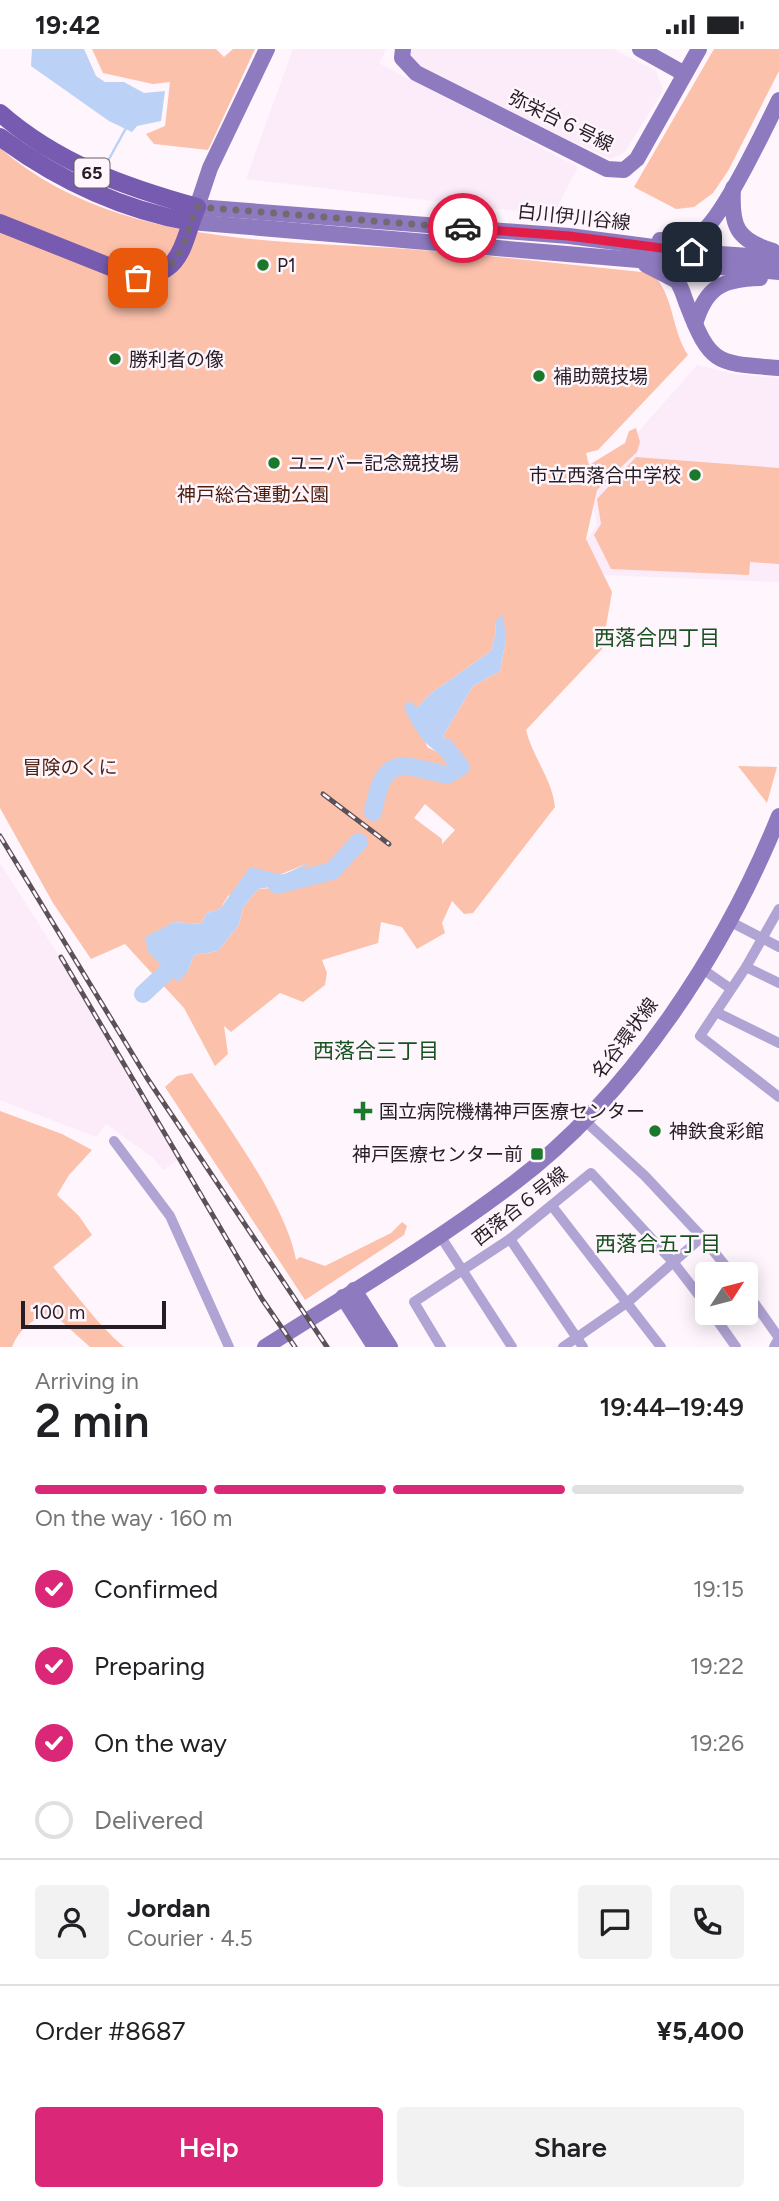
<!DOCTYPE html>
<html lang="en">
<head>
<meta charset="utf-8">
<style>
  :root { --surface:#fff; --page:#f2f2f2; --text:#202124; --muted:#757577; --line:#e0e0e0; --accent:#db2777 }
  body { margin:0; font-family:Figtree,"Noto Sans JP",sans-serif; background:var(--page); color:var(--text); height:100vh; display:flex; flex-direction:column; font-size:26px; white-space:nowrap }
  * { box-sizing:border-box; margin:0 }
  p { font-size:23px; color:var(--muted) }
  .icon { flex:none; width:38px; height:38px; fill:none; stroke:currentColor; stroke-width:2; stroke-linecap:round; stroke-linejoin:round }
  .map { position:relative; height:1298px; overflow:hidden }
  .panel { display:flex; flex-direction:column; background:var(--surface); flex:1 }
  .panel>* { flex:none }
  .needle { width:46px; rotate:54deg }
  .tools { position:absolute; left:695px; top:1213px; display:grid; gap:14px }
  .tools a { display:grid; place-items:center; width:63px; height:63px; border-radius:7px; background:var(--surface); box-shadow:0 4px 18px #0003; font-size:35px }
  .scale { position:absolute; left:21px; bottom:18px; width:145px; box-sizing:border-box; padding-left:7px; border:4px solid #271e25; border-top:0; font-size:19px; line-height:24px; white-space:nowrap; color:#271e25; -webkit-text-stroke:5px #fef5fd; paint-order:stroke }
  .pin { position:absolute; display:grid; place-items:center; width:60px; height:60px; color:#fff; margin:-30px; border-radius:14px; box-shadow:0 4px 10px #0006 }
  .courier { position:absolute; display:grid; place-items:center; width:70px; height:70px; margin:-35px; border:5px solid #e11d48; border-radius:50%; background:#fff; color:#222; box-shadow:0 2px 9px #0007 }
  .headline em { font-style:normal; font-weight:600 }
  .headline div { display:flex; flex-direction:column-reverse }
  .headline { display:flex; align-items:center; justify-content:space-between; height:119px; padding:0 35px }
  h1 { font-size:46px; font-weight:600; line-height:52px }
  .bar { display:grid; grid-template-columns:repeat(4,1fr); gap:10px 7px; align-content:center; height:84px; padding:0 35px }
  .bar i { height:9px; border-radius:5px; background:var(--line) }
  .bar .active { background:var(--accent) }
  .bar p { grid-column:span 4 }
  .line { display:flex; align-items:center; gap:18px; padding:0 35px; border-top:2px solid var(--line) }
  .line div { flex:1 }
  .round { display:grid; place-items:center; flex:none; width:74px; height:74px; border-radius:7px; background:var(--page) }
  ol { padding:0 35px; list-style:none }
  li { display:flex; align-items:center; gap:21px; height:77px }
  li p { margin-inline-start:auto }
  li .icon { padding:7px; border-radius:50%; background:var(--accent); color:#fff; stroke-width:4 }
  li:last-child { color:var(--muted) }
  li i { width:38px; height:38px; border:4px solid var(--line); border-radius:50% }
  .cta { display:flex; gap:14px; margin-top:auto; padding:14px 35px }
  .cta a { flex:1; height:80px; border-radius:7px; background:var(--accent); color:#fff; font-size:28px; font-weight:600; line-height:80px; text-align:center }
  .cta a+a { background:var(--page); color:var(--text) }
  .status { display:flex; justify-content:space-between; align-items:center; height:49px; padding:0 35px; background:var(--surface); direction:ltr }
  .status svg { height:19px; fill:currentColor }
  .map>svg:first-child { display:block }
  .built { fill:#fcebf9 }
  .green { fill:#fcc1ab; fill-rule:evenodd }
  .water { fill:#bbd1f5 }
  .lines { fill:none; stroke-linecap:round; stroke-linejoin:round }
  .stream { stroke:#bbd1f5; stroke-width:2.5 }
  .river { stroke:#bbd1f5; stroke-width:18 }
  .street { stroke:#b0a4d4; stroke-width:10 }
  .secondary { stroke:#8e7abf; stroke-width:16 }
  .primary { stroke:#765bb0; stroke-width:18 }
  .rail-casing { stroke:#5b5259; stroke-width:5 }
  .rail { stroke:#fef5fd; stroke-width:2.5; stroke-dasharray:8; stroke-linecap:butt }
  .done { stroke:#726971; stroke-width:7; stroke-dasharray:0 12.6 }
  .route { stroke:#e11d48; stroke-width:9 }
  .poi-dot { fill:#1a792a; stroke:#fef5fd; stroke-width:2.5 }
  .labels { text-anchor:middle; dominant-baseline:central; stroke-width:5; stroke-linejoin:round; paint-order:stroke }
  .shield { fill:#fef5fd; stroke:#685e66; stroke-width:2 }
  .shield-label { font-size:18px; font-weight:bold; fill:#271e25 }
  .street-label { font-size:19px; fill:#271e25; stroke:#fef5fd }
  .poi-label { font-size:19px; fill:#271e25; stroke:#fef5fd; text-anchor:start }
  .park-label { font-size:19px; fill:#4c1f0d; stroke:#fef5fd }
  .neighbourhood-label { font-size:21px; fill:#17511f; stroke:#fef5fd }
</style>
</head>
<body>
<div class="status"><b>19:42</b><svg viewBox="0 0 49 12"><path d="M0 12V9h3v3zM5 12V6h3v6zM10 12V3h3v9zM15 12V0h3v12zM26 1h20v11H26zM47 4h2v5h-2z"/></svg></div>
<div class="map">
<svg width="779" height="1298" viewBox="0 0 779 1298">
  <rect width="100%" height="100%" fill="#fef5fd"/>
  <g class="built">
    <path d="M293,0H386L379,14L578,118L553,166L246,130Z"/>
    <path d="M409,0H613L656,22L663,41L625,103L611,110L509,64L417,16L411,10Z"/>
    <path d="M697,316L734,325L779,329V533L602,526L585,494L597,476L591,446L631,405L639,382Z"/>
    <path d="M0,814L79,939L178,1111L164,1121L152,1108L106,1075L96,1088L0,1051Z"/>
  </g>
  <g class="green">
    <path d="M92,0H216L224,8L233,0H255L208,101L154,95L146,85L165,77L170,33L153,35L103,24Z"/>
    <path d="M714,0H779V22L728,122L713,144L694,158L676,160L634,138Z"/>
    <path d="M0,99C112,196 270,191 408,200C489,206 570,216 651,224C674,243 671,281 688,306L598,401L586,404L589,416L625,394L629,382L636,379L640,393L637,403L597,441L586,490L612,543L602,600L526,681C533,709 552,730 555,758L473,864L464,865L452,852L442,874L445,884L417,900L402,878L381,873L378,894L322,911L327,924L325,936L303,953L280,944L231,983L224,977L228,1005L215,1017L184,959L125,895L91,910L53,854L0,759ZM495,573L506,591L500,622L473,637L443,687L449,700L463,716L427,698L417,659L430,645L491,602L496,583ZM425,755L455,781L442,795V790L414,769ZM306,815L273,839L258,840L243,858L239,876L218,902L194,906L188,922L145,889L174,873L201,875L207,864L220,860L228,847Z"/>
    <path d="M636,408L779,419V515L750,513L749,526L611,520L594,486L601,475L597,450Z"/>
    <path d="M738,717L777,718L767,754Z"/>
    <path d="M192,1024C223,1070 287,1157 296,1211L300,1208L325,1217L391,1184L402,1173L407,1177L404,1186L305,1251L165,1038L177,1027Z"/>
    <path d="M0,1062L62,1085L92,1101L69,1126L57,1146L79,1167L92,1186L53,1218C76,1245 97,1275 124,1298H90L52,1264C32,1270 20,1279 12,1298H0Z"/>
  </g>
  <g class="water">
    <path d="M32,0H84L96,27L105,33H124L144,44L165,42L161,72L137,77L132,83L109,72L31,17Z"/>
    <path d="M503,565L506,591L500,622L473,637L443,687L449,700L464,717C434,706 417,690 404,658L409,652L417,659L430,645L491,602L496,583L495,573Z"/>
    <path d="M308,814L290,835L258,840L243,858L239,876L218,902L194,906L188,922L178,933L148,903L145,888L174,873L201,875L207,864L220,860L250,818L283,826Z"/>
  </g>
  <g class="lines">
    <path class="stream" d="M109,110L126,79"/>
    <g class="river">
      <path d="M373,763C384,705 398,715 447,726L461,718L445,698"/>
      <path d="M277,836L332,822L359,793"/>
      <path d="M143,945L173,917"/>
    </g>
    <g class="street">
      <path d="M779,860L746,918L700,987L779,1048"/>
      <path d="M729,872L779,898"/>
      <path d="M746,918L779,934"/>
      <path d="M701,919L731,940"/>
      <path d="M716,963L779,994"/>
      <path d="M114,1092L170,1167L229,1298"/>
      <path d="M552,1157L661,1298"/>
      <path d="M439,1185L512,1298"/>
      <path d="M702,1188L732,1225"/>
      <path d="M510,1190L583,1298"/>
      <path d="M746,1242L779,1289L774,1298"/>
      <path d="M712,1264L736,1298"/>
      <path d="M441,1298L414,1253L510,1190L591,1124L674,1214L707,1257"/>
      <path d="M563,1298L628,1253L702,1188L645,1127L584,1071"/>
    </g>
    <g class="secondary">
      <path d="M267,0L210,119L197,158L569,187L692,203L779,209"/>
      <path d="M403,0L402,9L416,24L607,120L624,121L637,110L699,0"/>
      <path d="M640,0L683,24"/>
      <path d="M733,139C731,177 736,191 773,202"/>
      <path d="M191,173L779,223"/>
      <path d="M660,191C672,191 687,192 698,186C722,172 765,79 779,51"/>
      <path d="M646,216L677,232C683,241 684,249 688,258C711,317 717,314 779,319"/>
      <path d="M695,275C706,238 722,230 760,229"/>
      <path d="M354,1241L390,1298"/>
      <path d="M343,1248L375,1298"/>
      <path d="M265,1298C349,1245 435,1194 514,1134C631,1046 725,901 779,767"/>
    </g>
    <g class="primary">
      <path d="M0,64C57,114 125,138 197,158C182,193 185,223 138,229L0,174"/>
      <path d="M0,88C58,131 119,160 191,173"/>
    </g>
    <g class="rail-casing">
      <g id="rail">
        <path d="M323,745L389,795"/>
        <path d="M0,787L147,1029L327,1298"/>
        <path d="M61,908L262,1250L295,1298"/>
      </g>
    </g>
    <use href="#rail" class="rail"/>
  </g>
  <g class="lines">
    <path class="done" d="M138,229C185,222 181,194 197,158L463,179"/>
    <path class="route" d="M463,179L569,187L692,203"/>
  </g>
  <g class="poi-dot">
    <circle cx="263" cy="216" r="7"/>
    <circle cx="115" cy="310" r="7"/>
    <circle cx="539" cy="327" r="7"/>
    <circle cx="274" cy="414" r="7"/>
    <circle cx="695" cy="426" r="7"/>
    <path d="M359.5 1051.5h7v7h7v7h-7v7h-7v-7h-7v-7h7z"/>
    <circle cx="655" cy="1082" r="7"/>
    <rect x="530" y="1098" width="14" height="14" rx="3.5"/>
  </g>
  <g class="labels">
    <rect class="shield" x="74.5" y="109.5" width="35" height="29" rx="5"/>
    <g class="shield-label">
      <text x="92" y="124">65</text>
    </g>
    <g class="street-label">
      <text transform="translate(561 72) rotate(26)">弥栄台６号線</text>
      <text transform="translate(574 168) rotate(6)">白川伊川谷線</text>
      <text transform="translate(625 989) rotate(-53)">名谷環状線</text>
      <text transform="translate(520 1157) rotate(-38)">西落合６号線</text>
    </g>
    <g class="poi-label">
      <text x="277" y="216">P1</text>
      <text x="129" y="310">勝利者の像</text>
      <text x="553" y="327">補助競技場</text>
      <text x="288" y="414">ユニバー記念競技場</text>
      <text x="681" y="426" text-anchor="end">市立西落合中学校</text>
      <text x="379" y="1062">国立病院機構神戸医療センター</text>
      <text x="669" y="1082">神鉄食彩館</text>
      <text x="523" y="1105" text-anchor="end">神戸医療センター前</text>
    </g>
    <g class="park-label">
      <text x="253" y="445">神戸総合運動公園</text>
      <text x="70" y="718">冒険のくに</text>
    </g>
    <g class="neighbourhood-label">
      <text x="657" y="588">西落合四丁目</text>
      <text x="376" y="1001">西落合三丁目</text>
      <text x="658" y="1194">西落合五丁目</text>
    </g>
  </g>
</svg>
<div class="tools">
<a><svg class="needle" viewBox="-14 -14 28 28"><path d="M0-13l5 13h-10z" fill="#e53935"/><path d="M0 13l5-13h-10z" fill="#757577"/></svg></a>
</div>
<div class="scale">100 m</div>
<div class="pin" style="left:138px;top:229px;background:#ea580c"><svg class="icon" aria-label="bag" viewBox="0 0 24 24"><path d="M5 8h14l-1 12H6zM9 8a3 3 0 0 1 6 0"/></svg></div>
<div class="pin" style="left:692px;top:203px;background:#1f2937"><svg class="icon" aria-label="home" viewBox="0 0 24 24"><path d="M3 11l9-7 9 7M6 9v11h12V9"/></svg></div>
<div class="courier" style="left:463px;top:179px"><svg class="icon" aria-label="car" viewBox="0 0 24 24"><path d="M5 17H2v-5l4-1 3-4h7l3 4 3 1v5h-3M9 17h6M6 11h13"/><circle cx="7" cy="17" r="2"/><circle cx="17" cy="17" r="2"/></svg></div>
</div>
<section class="panel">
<div class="headline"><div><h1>2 min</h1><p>Arriving in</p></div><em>19:44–19:49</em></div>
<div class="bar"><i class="active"></i><i class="active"></i><i class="active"></i><i></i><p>On the way · 160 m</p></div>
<ol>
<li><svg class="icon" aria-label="check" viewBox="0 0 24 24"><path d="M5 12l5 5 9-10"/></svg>Confirmed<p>19:15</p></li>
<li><svg class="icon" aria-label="check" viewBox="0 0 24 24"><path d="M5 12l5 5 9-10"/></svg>Preparing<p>19:22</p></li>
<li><svg class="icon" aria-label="check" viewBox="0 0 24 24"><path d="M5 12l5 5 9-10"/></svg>On the way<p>19:26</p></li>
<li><i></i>Delivered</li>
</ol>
<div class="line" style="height:126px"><a class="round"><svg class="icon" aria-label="person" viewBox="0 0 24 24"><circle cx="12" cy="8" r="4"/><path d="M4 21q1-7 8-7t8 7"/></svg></a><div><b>Jordan</b><p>Courier · 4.5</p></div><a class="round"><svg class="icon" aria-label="chat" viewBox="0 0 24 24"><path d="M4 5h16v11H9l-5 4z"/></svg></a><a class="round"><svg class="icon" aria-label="phone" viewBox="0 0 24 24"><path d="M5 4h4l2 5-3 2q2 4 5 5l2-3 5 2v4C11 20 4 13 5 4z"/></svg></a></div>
<div class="line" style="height:91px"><div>Order #8687</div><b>¥5,400</b></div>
<div class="cta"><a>Help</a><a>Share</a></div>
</section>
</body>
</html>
